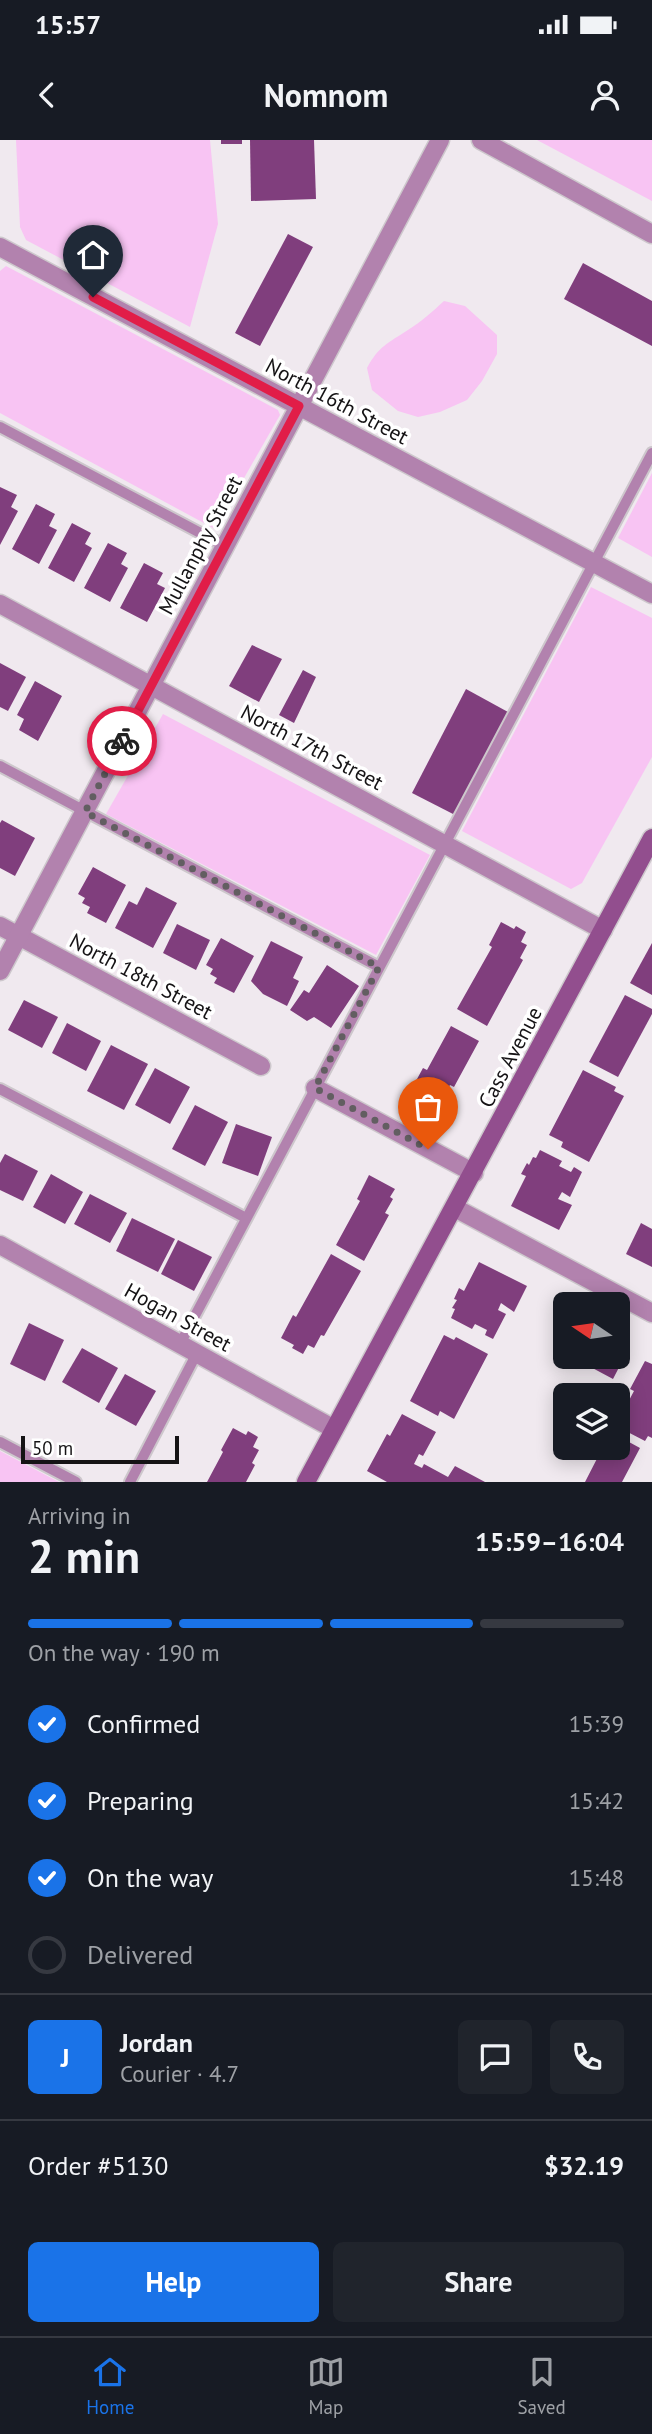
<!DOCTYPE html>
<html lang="en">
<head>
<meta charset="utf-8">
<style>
  :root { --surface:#171b24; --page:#20242c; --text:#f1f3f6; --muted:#9ea1a6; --line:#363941; --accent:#1a73e8 }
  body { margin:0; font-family:"PT Sans",sans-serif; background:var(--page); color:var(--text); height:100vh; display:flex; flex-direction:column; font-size:26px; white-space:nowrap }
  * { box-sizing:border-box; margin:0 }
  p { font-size:23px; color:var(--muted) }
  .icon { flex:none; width:38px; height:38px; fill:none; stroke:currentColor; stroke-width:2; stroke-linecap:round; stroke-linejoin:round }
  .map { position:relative; height:1342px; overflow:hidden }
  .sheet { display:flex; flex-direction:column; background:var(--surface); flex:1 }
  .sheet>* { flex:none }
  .needle { width:46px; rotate:283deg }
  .fabs { position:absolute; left:553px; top:1152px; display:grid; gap:14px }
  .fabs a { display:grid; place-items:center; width:77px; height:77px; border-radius:10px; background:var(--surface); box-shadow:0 4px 18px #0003; font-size:35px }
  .scale { position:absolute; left:21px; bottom:18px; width:158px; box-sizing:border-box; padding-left:7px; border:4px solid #151315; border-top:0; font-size:19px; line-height:24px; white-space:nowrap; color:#151315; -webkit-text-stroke:5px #fff; paint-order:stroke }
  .pin { position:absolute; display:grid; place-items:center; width:60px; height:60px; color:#fff; margin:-72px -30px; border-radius:50% 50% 50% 0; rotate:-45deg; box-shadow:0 0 7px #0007 }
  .pin .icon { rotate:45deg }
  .courier { position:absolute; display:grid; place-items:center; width:70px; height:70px; margin:-35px; border:5px solid #e11d48; border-radius:50%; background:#fff; color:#222; box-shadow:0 2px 9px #0007 }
  .head em { font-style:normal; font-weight:800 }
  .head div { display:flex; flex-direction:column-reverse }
  .head { display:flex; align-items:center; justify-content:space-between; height:119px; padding:0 28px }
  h1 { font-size:46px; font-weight:800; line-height:52px }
  .bar { display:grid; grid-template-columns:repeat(4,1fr); gap:10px 7px; align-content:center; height:84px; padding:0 28px }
  .bar i { height:9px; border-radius:5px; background:var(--line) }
  .bar .active { background:var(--accent) }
  .bar p { grid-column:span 4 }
  .line { display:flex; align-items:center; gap:18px; padding:0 28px; border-top:2px solid var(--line) }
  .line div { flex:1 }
  .round { display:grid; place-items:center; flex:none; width:74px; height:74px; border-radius:10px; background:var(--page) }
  ol { padding:0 28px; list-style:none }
  li { display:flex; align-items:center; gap:21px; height:77px }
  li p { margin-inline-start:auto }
  li .icon { padding:7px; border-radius:50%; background:var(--accent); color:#fff; stroke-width:4 }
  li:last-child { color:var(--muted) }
  li i { width:38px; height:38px; border:4px solid var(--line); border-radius:50% }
  .cta { display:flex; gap:14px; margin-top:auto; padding:14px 28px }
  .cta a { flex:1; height:80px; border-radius:10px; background:var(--accent); color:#fff; font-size:28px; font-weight:800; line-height:80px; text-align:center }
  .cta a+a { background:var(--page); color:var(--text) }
  .status { display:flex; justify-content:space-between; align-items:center; height:49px; padding:0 35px; background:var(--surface); direction:ltr }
  .status svg { height:19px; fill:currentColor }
  header { display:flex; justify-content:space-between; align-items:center; height:91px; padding:0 28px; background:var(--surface); font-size:32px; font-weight:800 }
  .menu { display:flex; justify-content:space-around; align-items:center; height:98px; border-top:2px solid var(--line); background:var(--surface); font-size:19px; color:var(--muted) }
  .menu a { display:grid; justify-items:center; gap:4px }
  .menu .active { color:var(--accent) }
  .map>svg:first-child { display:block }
  .green { fill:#f8c4f3 }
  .building { fill:#803e7d }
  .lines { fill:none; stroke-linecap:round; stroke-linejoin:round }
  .service-casing { stroke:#cdc7cc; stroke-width:14 }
  .minor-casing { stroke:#cdc7cc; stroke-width:21 }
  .secondary-casing { stroke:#cdc7cc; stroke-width:21 }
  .service { stroke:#b282ae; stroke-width:10 }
  .minor { stroke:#b282ae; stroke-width:18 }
  .secondary { stroke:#924e8e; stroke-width:18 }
  .done { stroke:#625e61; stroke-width:7; stroke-dasharray:0 12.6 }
  .route { stroke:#e11d48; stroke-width:9 }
  .labels { text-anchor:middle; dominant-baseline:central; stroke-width:7; stroke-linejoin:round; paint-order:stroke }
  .street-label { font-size:21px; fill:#151315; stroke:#fff }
</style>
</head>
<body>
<div class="status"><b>15:57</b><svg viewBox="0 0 49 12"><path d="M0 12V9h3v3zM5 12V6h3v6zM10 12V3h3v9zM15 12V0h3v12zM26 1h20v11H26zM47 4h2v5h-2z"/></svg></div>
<header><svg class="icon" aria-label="back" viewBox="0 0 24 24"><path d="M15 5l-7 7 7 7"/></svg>Nomnom<svg class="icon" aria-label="person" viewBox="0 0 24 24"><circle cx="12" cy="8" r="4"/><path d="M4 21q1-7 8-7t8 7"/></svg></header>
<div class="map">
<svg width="652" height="1342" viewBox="0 0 652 1342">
  <rect width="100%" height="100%" fill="#f0e9ef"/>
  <g class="green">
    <path d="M16,0H210L218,84L190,187L26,100L20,87Z"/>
    <path d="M537,0H652V61Z"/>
    <path d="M6,126L278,270L280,275L215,389L0,273V131Z"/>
    <path d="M444,161L465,166L497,195V214L482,241L467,260L440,272L418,277L398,271L372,250L367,228C379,206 388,203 408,190C421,182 433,171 444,161Z"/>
    <path d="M652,333V417L618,398Z"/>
    <path d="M591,447L652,478V617L582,743L571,749L462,691Z"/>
    <path d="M163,574L430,715L376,815L106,674Z"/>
    <path d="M0,1311L59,1342H0Z"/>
  </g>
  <g class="building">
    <rect x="221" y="0" width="21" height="4"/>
    <path d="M250,0H314L316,59L251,61Z"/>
    <path d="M288,94L313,107L260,206L235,193Z"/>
    <path d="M583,123L652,161V206L564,159Z"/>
    <path d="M0,347L17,355L11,367L18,371L0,405Z"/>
    <path d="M36,364L55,374L49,386L57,390L39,424L12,409Z"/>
    <path d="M72,383L91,393L85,404L92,408L74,442L48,428Z"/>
    <path d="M108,403L127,413L121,424L128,428L110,462L84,448Z"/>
    <path d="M144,423L163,433L157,444L165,448L147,482L120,468Z"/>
    <path d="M252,505L282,519L259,562L229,546Z"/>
    <path d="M0,523L26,537L8,571L0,567Z"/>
    <path d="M303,530L316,537L294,583L279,575Z"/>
    <path d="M35,541L62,556L38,601L19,590L24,579L17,575Z"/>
    <path d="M466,549L508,572L455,675L412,653Z"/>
    <path d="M2,680L35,698L15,736L0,728V683Z"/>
    <path d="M93,727L126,745L106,783L87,773L90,767L82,763L85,758L78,754Z"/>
    <path d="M146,747L177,763L153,808L115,788L129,761L137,765Z"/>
    <path d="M501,782L514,789L516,786L526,792L521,802L527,805L520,818L523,820L487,886L457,869L492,807L489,805Z"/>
    <path d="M177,784L210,800L196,830L163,813Z"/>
    <path d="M221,798L254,816L234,853L214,843L217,838L210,834L213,829L206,825Z"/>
    <path d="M271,801L303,817L293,838L299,841L287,866L263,854L251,841Z"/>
    <path d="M652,803V855L630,843Z"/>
    <path d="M327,825L359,846L331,888L314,877L307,881L290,870L304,850L309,853Z"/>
    <path d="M625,855L652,869V874L618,937L589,922Z"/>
    <path d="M24,860L58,877L42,908L8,890Z"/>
    <path d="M67,883L101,901L86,931L52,913Z"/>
    <path d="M451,886L479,901L454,947L450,945L442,959L440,958L436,966L410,952L423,928L427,930Z"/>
    <path d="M111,905L148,924L124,970L87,951Z"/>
    <path d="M155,928L190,947L170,984L135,965Z"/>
    <path d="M583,930L616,947L614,951L624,956L589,1022L561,1007L563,1002L549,995Z"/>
    <path d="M195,965L228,982L205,1026L172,1009Z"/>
    <path d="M236,984L272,997L258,1036L222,1023Z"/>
    <path d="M540,1010L562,1021L559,1026L571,1032L574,1027L582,1032L570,1057L562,1052L558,1059L572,1065L559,1090L511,1066L526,1036L521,1034L527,1023L529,1025L533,1017L536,1018Z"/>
    <path d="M5,1014L38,1031L23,1061L0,1050V1023Z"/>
    <path d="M51,1034L83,1052L65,1084L33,1067Z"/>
    <path d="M369,1035L395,1049L390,1057L393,1059L385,1073L389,1075L364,1121L336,1105L360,1061L357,1059Z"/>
    <path d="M90,1054L127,1073L110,1103L74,1084Z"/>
    <path d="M132,1078L175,1099L158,1132L116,1111Z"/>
    <path d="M641,1083L652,1089V1127L626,1114Z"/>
    <path d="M178,1100L212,1117L194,1151L161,1134Z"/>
    <path d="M331,1114L361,1131L324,1196L321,1195L314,1208L308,1205L303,1214L292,1208L294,1205L281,1198L293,1175L296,1177Z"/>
    <path d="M479,1122L527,1146L514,1172L501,1163L498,1170L506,1174L493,1199L485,1195L487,1190L475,1184L472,1189L451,1178L455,1169L452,1168L457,1160L454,1159L459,1148L464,1151Z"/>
    <path d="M29,1183L64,1200L45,1241L10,1224Z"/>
    <path d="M444,1195L454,1200L456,1197L488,1214L454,1279L440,1271L438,1276L410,1261Z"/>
    <path d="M618,1202L629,1208L613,1239L570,1216H618Z"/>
    <path d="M82,1208L118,1228L99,1263L62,1242Z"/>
    <path d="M645,1221L652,1224V1298L648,1296L645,1301L618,1287V1281L634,1251L630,1249Z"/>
    <path d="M125,1234L156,1251L136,1286L105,1269Z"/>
    <path d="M402,1274L436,1292L423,1316L419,1314L414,1324L422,1328L424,1324L448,1337L455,1326L485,1342H387L367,1331L387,1294L390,1296Z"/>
    <path d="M233,1288L246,1295L248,1291L258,1297L253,1307L259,1310L252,1323L255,1325L246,1342H207L223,1312L221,1310Z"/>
    <path d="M618,1296L640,1308L622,1342H585L603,1307H618Z"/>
  </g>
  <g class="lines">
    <g class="service-casing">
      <g id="service">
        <path d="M0,287L225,406"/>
        <path d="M0,626L379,827"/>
        <path d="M0,949L246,1078"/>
        <path d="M180,1204L652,313"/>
        <path d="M0,1302L76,1342"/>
        <path d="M130,1342L197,1213"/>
      </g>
    </g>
    <g class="minor-casing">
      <g id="minor">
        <path d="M481,0L652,94"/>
        <path d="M0,107L652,454"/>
        <path d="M0,464L603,790"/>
        <path d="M0,786L261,926"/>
        <path d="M0,831L440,0"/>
        <path d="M315,948L474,1033"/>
        <path d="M455,1068L652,1173"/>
        <path d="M0,1105L334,1289"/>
      </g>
    </g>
    <g class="secondary-casing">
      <path id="secondary" d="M306,1342L652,698"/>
    </g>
    <use href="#service" class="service"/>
    <use href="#minor" class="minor"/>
    <use href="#secondary" class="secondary"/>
  </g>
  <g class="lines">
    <path class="done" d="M122,601L85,672L379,827L315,948L428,1009"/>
    <path class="route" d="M93,157L299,266L122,601"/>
  </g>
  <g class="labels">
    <g class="street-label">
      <text transform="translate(337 261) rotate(28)">North 16th Street</text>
      <text transform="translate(200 405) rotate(-62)">Mullanphy Street</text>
      <text transform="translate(312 607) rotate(28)">North 17th Street</text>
      <text transform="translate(141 836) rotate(28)">North 18th Street</text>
      <text transform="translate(510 917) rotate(-62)">Cass Avenue</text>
      <text transform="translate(178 1177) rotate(29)">Hogan Street</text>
    </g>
  </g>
</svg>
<div class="fabs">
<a><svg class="needle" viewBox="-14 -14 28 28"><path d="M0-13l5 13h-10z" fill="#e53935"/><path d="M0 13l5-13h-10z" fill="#9ea1a6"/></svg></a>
<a><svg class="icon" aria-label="layers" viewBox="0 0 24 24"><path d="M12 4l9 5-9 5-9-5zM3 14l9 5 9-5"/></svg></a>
</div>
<div class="scale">50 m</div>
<div class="pin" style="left:428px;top:1009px;background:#ea580c"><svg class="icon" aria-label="bag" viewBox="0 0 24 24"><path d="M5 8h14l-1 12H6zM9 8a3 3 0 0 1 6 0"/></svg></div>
<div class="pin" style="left:93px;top:157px;background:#1f2937"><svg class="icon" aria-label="home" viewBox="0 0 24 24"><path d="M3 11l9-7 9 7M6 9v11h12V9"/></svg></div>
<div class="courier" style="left:122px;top:601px"><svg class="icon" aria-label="bike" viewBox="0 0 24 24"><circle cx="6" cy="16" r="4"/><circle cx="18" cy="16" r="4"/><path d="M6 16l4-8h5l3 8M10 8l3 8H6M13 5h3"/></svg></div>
</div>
<section class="sheet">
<div class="head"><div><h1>2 min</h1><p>Arriving in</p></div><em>15:59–16:04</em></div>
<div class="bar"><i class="active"></i><i class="active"></i><i class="active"></i><i></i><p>On the way · 190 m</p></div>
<ol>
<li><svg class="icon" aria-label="check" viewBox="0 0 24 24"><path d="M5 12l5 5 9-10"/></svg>Confirmed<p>15:39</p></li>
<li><svg class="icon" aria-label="check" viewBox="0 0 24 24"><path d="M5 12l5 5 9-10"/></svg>Preparing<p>15:42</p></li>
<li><svg class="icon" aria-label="check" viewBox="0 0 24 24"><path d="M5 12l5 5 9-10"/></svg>On the way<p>15:48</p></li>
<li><i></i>Delivered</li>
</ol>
<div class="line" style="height:126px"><b class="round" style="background:var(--accent);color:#fff">J</b><div><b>Jordan</b><p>Courier · 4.7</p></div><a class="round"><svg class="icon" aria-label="chat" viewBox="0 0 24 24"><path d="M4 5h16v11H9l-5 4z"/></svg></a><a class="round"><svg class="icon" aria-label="phone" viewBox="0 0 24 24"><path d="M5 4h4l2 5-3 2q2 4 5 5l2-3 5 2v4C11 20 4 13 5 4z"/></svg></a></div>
<div class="line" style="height:91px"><div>Order #5130</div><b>$32.19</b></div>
<div class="cta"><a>Help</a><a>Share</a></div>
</section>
<nav class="menu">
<a class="active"><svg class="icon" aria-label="home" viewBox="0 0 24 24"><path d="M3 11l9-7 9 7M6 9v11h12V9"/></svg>Home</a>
<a><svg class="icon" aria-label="map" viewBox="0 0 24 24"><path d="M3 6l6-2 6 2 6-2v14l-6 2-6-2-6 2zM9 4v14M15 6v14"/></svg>Map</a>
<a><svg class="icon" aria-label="saved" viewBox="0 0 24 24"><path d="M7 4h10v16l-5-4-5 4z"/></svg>Saved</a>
</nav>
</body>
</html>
